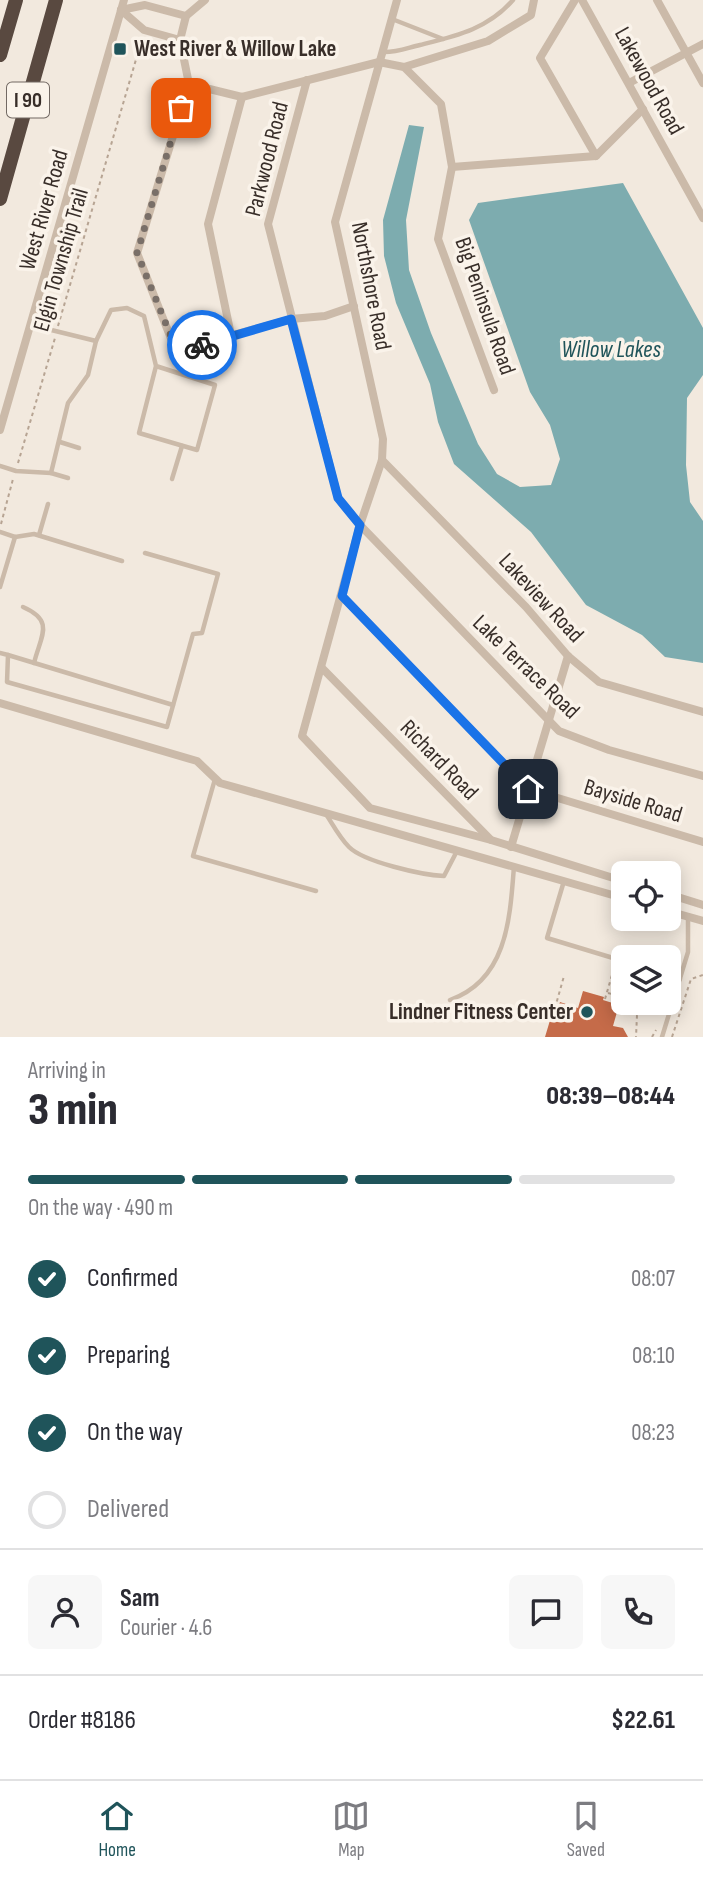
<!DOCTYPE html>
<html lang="en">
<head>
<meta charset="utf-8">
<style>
  :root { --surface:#fff; --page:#f7f7f7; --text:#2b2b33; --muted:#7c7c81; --line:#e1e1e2; --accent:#1f545a }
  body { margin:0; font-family:"Sofia Sans Condensed",sans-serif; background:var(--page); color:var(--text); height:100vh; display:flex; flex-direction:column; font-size:26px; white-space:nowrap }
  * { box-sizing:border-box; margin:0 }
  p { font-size:23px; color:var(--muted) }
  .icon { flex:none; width:38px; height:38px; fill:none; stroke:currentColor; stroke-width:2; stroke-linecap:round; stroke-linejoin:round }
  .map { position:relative; height:1037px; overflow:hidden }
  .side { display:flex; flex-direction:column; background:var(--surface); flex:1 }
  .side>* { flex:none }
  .tools { position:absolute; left:611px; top:861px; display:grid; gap:14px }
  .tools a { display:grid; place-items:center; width:70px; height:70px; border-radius:10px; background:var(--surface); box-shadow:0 4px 18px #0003; font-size:35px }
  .pin { position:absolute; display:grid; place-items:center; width:60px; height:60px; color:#fff; margin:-30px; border-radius:14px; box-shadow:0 4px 10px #0006 }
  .courier { position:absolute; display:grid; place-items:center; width:70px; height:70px; margin:-35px; border:5px solid #1a73e8; border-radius:50%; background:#fff; color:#222; box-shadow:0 2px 9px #0007 }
  .head em { font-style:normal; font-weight:800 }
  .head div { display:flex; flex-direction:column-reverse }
  .head { display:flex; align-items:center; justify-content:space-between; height:119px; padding:0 28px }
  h1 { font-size:46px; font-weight:800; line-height:52px }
  .bar { display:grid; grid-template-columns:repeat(4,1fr); gap:10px 7px; align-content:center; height:84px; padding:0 28px }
  .bar i { height:9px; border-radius:5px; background:var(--line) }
  .bar .on { background:var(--accent) }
  .bar p { grid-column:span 4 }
  .line { display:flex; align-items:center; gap:18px; padding:0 28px; border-top:2px solid var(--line) }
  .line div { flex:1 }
  .round { display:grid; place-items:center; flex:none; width:74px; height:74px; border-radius:10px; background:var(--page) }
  ol { padding:0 28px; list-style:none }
  li { display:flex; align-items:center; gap:21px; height:77px }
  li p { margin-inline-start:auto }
  li .icon { padding:7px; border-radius:50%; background:var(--accent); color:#fff; stroke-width:4 }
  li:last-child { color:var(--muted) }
  li i { width:38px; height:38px; border:4px solid var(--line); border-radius:50% }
  .tabs { display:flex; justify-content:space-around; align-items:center; height:98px; border-top:2px solid var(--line); background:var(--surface); font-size:19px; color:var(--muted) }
  .tabs a { display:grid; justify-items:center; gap:4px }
  .tabs .on { color:var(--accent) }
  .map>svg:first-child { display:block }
  .water { fill:#7dacaf }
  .building { fill:#c56b49 }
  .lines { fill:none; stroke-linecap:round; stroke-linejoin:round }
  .path { stroke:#b7a493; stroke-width:2; stroke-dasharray:3.5 3.5; stroke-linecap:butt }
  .service { stroke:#cbbaa9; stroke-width:4.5 }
  .minor { stroke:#cbbaa9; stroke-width:8 }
  .motorway { stroke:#594940; stroke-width:14 }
  .done { stroke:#796f68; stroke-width:7; stroke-dasharray:0 12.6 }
  .route { stroke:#1a73e8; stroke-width:9 }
  .poi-dot { fill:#1f545a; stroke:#faf3ea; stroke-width:2.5 }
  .labels { text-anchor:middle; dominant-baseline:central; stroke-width:7; stroke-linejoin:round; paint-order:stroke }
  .shield { fill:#faf3ea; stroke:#726963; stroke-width:2 }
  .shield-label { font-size:21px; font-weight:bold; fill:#382e29 }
  .poi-label { font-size:23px; font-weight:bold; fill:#382e29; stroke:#faf3ea; text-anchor:start }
  .street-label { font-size:23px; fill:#382e29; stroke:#faf3ea }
  .water-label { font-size:24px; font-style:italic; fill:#1f545a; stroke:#faf3ea }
</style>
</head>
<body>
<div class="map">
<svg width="703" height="1037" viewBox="0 0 703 1037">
  <rect width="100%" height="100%" fill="#f2e9de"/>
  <path class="water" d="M409,125L424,127L406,220L409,270L431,333L478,444L497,474L520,487L551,485L560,459L550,425L530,392L469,220L478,203L623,183L703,328V375L687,398L686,465L690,502L703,521V663L665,657L642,635L586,605L531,532L454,464L438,422L430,384L396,303L384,256L383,220Z"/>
  <path class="building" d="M583,991L604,997L603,1000L619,1005L613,1026L623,1028L628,1037H545L551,1017L555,1018L560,1002L578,1008Z"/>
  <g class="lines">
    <g class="path">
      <path d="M58,326L142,39"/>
      <path d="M18,463L55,338"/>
      <path d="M1,524L13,479"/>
      <path d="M615,967L612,974L623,990"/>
      <path d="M608,993L623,997"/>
      <path d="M605,999L612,975"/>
      <path d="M630,1003L637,1015L636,1037"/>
      <path d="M553,1015L564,976"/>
      <path d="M652,1037L656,1030"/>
      <path d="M672,1037L691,979L703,975"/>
    </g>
    <g class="service">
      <path d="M392,19L443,39"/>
      <path d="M382,52C395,53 407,48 420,45C456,36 488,29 513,0"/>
      <path d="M31,325L96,341L111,310L127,308L144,316L156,366L215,385L197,450L139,433L156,366"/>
      <path d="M60,442L79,448"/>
      <path d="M0,466L16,471L51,473L68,403L88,375L96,341"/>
      <path d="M51,473L68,478"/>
      <path d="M172,479L182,446"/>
      <path d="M0,532L15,537L34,534L122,561"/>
      <path d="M39,535L48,504"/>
      <path d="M0,587L15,537"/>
      <path d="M23,607C55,621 41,635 34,663"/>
      <path d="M0,653L8,655L7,682L167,727L193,634L202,633L218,574L145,553"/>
      <path d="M8,655L173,705"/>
      <path d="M215,779L193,856L316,891"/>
      <path d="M326,814C333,825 340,838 349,847C364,862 422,875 444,876L457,851"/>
      <path d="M564,881L547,938L623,961"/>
      <path d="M668,975L680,979"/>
      <path d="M450,1000C507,980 510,919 514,866"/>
      <path d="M662,1037L688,952V917"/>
    </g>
    <g class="minor">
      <path d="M205,0L186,16L180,40L189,84L137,253L176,351L291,319L325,316L354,306"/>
      <path d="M397,0L335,222L383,439L382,460L360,525L302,736L370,808L491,840"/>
      <path d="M575,0L540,58L596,156"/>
      <path d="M582,0L703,218"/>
      <path d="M657,0L703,83"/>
      <path d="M121,10L144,30L180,40"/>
      <path d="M121,10L145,5L186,16"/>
      <path d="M404,67L488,41L531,15L534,0"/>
      <path d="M307,80L268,224L338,498L360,525L559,731L609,750L703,776"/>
      <path d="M629,83L703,44"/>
      <path d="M189,84L242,97L379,62L404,67L441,104L452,167L438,239L494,390"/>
      <path d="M452,167L596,156L643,109"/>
      <path d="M231,335L208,224L242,97"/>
      <path d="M0,430L124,0"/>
      <path d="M382,460L526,607L568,656L599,682L703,712"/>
      <path d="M342,596L528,789L703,842"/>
      <path d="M322,668L491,840L623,881"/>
      <path d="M0,703L197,761L220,783L623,898"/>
      <path d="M511,847L568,656"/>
      <path d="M668,894L703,905"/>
      <path d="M668,911L703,921"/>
    </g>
    <g class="motorway">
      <path d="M0,55L16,0"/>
      <path d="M0,199L56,0"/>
    </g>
  </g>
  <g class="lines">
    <path class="done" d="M181,108L137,253L177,351L202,345"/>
    <path class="route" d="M202,345L291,319L338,498L360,525L342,596L528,789"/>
  </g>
  <g class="poi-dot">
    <rect x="113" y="42" width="14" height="14" rx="3.5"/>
    <circle cx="587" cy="1012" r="7"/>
  </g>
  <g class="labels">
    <rect class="shield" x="7" y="82.5" width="42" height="35" rx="5"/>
    <g class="shield-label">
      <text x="28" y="100">I 90</text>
    </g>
    <g class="poi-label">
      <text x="134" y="49">West River &amp; Willow Lake</text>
      <text x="573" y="1012" text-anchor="end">Lindner Fitness Center</text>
    </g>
    <g class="street-label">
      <text transform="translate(649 81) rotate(61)">Lakewood Road</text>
      <text transform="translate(267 159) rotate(-76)">Parkwood Road</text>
      <text transform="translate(44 210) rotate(-74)">West River Road</text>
      <text transform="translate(61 260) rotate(-74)">Elgin Township Trail</text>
      <text transform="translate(371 286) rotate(79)">Northshore Road</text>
      <text transform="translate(485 306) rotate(71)">Big Peninsula Road</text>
      <text transform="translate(541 598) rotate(47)">Lakeview Road</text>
      <text transform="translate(526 667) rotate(44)">Lake Terrace Road</text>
      <text transform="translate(439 760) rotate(46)">Richard Road</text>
      <text transform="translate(633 801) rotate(17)">Bayside Road</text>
    </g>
    <g class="water-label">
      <text x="611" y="349">Willow Lakes</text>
    </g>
  </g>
</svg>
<div class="tools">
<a><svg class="icon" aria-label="locate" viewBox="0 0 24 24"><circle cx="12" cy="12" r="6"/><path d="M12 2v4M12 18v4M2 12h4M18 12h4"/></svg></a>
<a><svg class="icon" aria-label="layers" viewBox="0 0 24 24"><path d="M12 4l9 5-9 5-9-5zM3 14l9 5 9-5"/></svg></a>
</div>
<div class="pin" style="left:181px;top:108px;background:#ea580c"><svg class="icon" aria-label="bag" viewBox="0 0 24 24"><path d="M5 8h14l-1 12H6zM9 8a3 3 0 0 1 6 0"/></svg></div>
<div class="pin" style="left:528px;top:789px;background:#1f2937"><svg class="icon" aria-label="home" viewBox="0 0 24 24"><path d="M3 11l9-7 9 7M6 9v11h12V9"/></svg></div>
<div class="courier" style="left:202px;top:345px"><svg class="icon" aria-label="bike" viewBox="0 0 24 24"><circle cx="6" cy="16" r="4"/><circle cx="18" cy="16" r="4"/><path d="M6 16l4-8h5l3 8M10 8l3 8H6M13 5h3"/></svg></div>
</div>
<section class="side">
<div class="head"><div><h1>3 min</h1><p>Arriving in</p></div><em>08:39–08:44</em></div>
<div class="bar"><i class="on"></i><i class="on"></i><i class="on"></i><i></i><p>On the way · 490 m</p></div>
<ol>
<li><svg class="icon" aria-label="check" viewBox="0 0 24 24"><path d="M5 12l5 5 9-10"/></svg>Confirmed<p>08:07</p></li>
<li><svg class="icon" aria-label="check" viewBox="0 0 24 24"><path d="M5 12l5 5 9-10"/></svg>Preparing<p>08:10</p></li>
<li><svg class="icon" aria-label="check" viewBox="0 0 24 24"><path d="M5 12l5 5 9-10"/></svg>On the way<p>08:23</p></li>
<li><i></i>Delivered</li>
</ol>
<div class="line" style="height:126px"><a class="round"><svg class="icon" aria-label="person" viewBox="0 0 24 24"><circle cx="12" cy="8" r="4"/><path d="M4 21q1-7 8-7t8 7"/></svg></a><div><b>Sam</b><p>Courier · 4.6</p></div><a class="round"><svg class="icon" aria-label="chat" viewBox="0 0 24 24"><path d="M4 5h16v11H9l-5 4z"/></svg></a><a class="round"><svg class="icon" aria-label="phone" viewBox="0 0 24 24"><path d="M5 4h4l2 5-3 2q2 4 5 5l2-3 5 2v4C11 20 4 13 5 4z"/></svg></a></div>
<div class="line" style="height:91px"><div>Order #8186</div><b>$22.61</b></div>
</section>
<nav class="tabs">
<a class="on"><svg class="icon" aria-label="home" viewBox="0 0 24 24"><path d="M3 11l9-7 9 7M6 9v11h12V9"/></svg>Home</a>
<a><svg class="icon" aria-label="map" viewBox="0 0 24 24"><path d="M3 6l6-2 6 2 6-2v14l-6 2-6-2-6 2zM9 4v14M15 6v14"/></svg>Map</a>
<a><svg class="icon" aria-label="saved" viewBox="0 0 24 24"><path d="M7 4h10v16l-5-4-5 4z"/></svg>Saved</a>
</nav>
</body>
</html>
